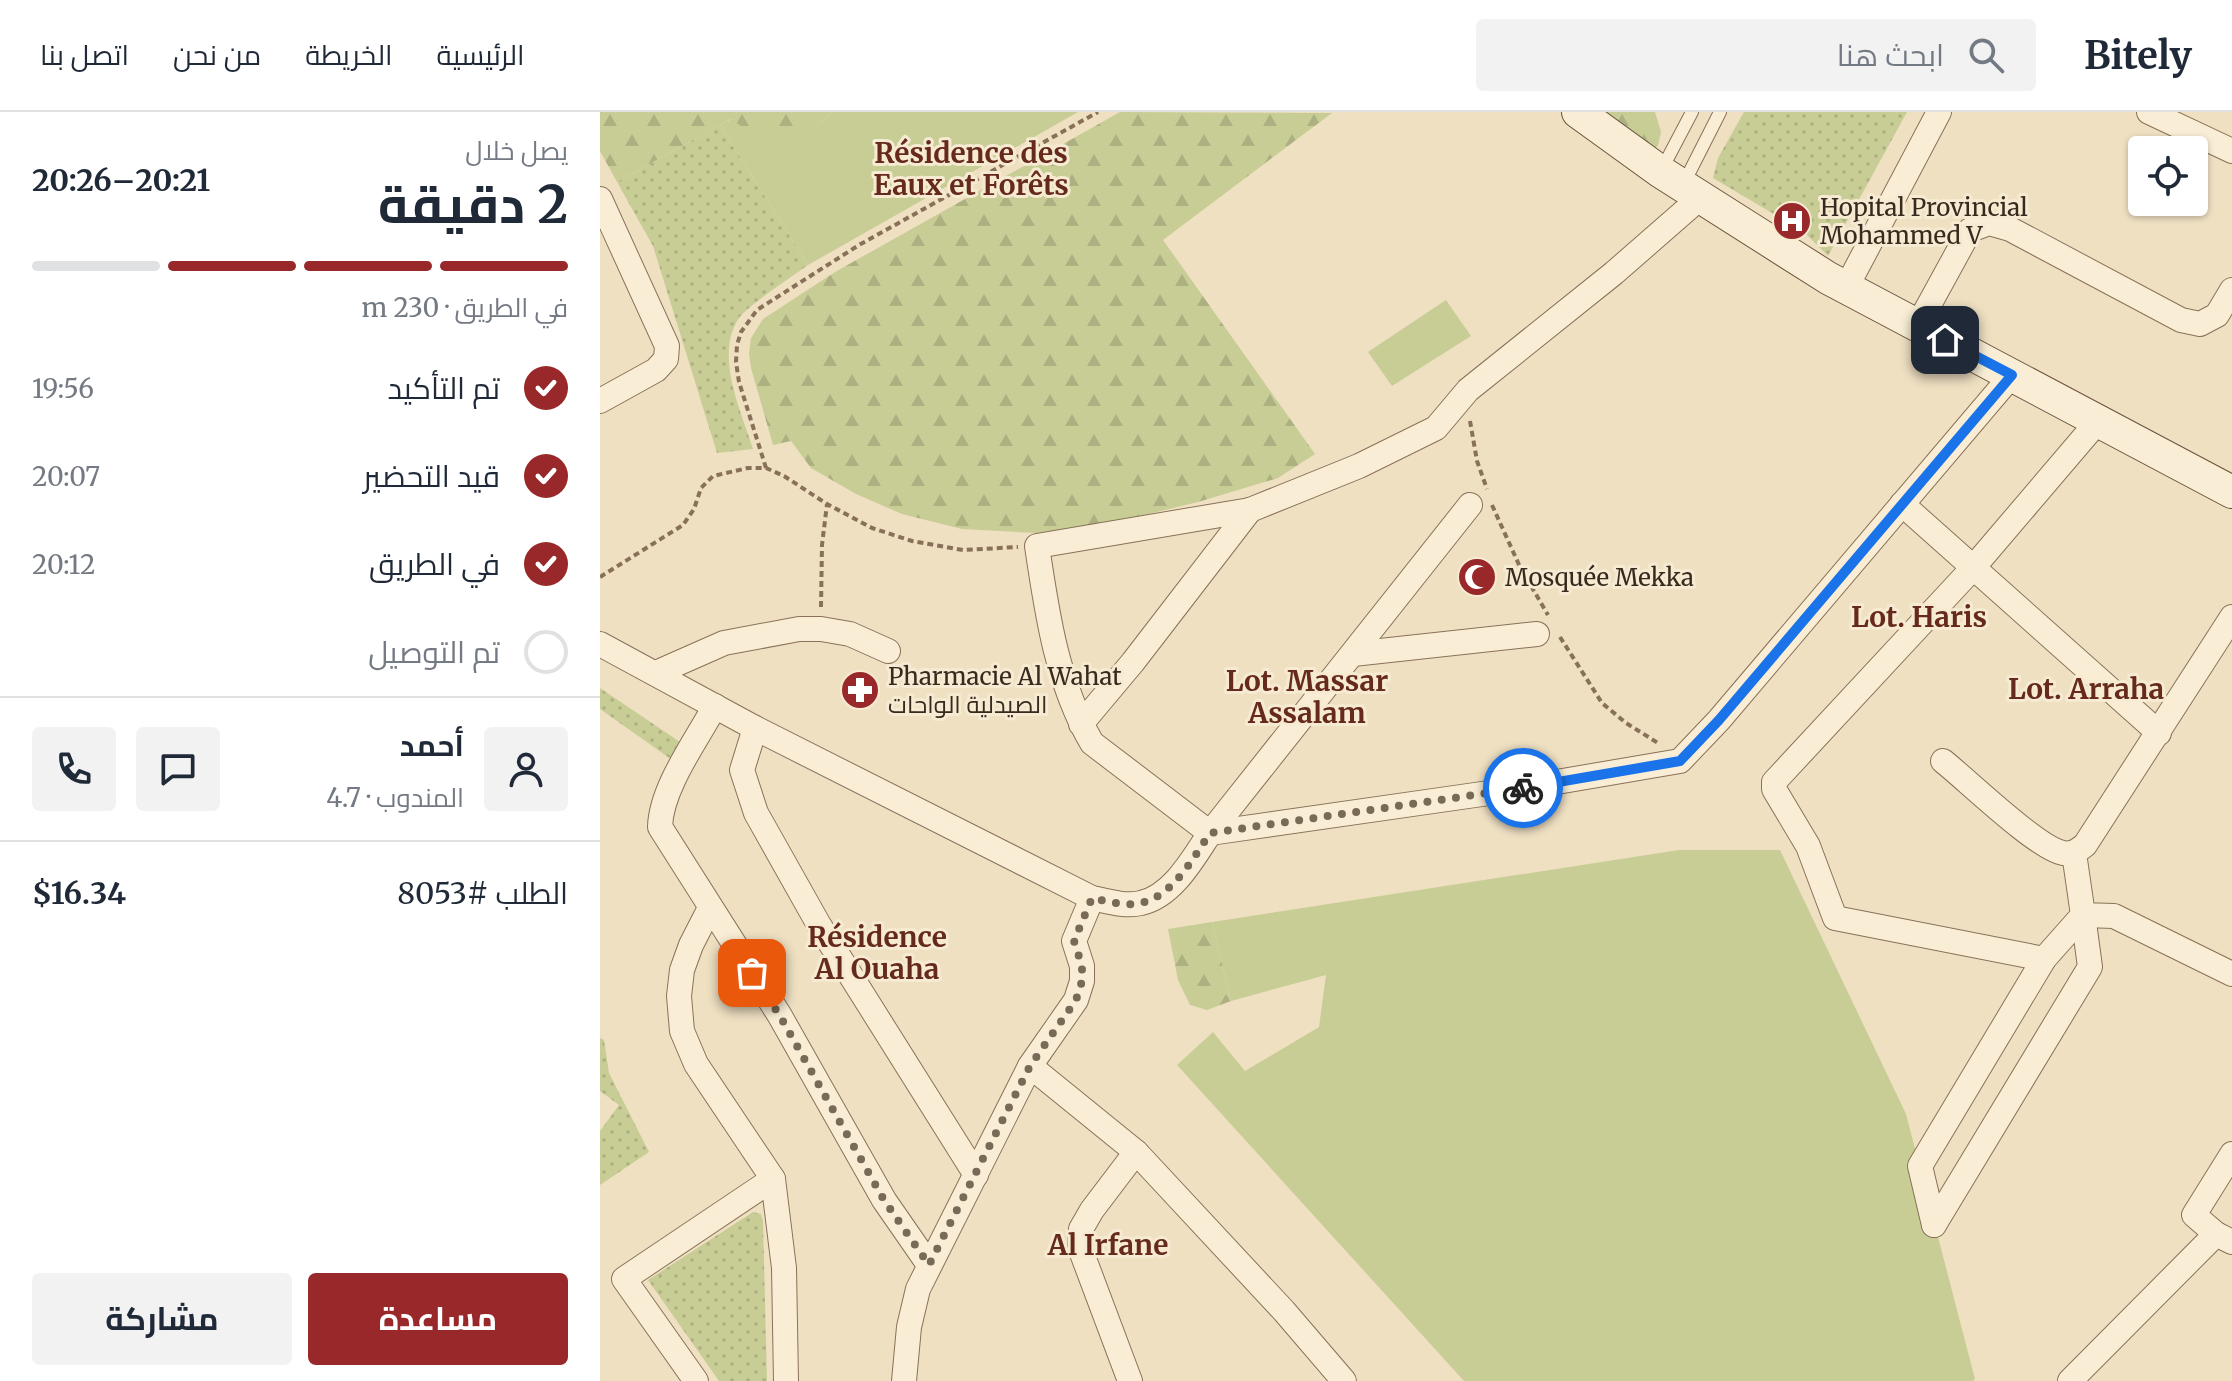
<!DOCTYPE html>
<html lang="ar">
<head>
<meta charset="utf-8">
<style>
  :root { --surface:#fff; --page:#f2f2f3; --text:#1f2937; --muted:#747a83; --line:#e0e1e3; --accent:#99282b }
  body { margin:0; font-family:Merriweather,Cairo,serif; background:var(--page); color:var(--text); direction:rtl; height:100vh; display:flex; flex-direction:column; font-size:30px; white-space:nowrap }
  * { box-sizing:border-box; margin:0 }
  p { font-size:26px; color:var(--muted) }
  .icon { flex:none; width:44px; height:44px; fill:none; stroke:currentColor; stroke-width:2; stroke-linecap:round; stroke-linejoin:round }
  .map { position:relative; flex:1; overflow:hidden; direction:ltr }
  .sheet { display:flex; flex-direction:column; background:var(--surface); width:600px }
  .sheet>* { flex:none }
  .controls { position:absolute; left:1528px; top:24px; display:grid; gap:16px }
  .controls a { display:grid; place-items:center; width:80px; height:80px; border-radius:8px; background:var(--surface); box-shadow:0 2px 6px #0004; font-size:40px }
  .pin { position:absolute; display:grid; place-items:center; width:68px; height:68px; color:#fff; margin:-34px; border-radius:16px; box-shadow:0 4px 12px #0006 }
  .courier { position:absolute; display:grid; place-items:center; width:80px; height:80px; margin:-40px; border:6px solid #1a73e8; border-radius:50%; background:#fff; color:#222; box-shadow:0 2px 10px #0007 }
  .overview em { font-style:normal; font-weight:700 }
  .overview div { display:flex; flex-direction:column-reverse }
  .overview { display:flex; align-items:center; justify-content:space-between; height:136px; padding:0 32px }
  h1 { font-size:52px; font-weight:700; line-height:60px }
  .bar { display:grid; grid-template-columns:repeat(4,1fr); gap:12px 8px; align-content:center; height:96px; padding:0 32px }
  .bar i { height:10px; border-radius:6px; background:var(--line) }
  .bar .active { background:var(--accent) }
  .bar p { grid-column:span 4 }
  .line { display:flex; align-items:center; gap:20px; padding:0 32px; border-top:2px solid var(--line) }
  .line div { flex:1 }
  .round { display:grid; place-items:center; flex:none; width:84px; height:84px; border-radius:8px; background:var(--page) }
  ol { padding:0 32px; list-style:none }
  li { display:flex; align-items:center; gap:24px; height:88px }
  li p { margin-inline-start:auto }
  li .icon { padding:8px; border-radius:50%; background:var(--accent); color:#fff; stroke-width:4 }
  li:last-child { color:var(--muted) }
  li i { width:44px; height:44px; border:4px solid var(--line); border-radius:50% }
  .cta { display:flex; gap:16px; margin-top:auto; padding:16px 32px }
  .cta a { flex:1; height:92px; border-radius:8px; background:var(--accent); color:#fff; font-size:32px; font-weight:700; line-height:92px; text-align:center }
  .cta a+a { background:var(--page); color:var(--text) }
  header { display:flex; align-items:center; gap:48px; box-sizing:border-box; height:112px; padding:0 40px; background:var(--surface); border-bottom:2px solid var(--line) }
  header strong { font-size:38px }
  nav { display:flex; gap:44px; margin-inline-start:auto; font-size:28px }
  .search { width:560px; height:72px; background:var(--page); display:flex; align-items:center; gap:20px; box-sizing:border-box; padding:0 28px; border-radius:8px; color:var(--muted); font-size:30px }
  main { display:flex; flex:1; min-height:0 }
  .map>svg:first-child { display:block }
  .green { fill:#c8cd96 }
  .forest { fill:url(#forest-firs) }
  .garden { fill:url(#garden-dots) }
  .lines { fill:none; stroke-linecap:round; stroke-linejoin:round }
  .lane-casing { stroke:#897159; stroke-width:14 }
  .street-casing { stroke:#897159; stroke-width:26 }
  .secondary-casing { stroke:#6b523c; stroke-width:34 }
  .path { stroke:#897159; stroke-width:4; stroke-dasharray:6 4; stroke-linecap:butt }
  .lane { stroke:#f9eed5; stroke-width:12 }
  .street { stroke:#f9eed5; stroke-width:24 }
  .secondary { stroke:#f9eed5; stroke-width:32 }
  .done { stroke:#786a57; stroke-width:8; stroke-dasharray:0 14.4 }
  .route { stroke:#1a73e8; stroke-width:10 }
  .labels { text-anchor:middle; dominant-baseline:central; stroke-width:6; stroke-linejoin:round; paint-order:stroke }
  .poi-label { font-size:24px; fill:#382a1d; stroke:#f6ebd2; text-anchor:start }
  .quarter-label { font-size:28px; font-weight:bold; fill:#662a1c; stroke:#f6ebd2 }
</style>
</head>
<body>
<header>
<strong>Bitely</strong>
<div class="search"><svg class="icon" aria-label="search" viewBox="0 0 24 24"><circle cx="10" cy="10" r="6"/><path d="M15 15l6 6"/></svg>ابحث هنا</div>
<nav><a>الرئيسية</a><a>الخريطة</a><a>من نحن</a><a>اتصل بنا</a></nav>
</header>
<main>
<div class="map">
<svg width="1632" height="1269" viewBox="0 0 1632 1269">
  <defs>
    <pattern id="forest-firs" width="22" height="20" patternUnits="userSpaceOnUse" patternTransform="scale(2)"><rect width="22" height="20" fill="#c8cd96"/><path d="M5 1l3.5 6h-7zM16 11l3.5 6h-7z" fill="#adb081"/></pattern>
    <pattern id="garden-dots" width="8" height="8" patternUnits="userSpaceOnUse" patternTransform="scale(2)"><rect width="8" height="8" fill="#c8cd96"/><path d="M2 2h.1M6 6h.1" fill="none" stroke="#adb081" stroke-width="1.8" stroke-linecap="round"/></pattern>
  </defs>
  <rect width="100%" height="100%" fill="#efe0c2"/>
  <g class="green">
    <path d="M233,0H478L208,153L120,13L132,7L218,13Z"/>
    <path d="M846,188L871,224L792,274L768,240Z"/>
    <path d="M1079,738H1180L1306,1002L1375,1267L1373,1269H864L577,953L613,920L645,959L719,915L726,863L631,889L612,810Z"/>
  </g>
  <g class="forest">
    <path d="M0,0H233L218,13L190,20L147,18L131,7L17,70L0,39Z"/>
    <path d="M520,0L732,1L563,128L715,342L678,366L598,390L495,415L436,421L362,417L302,402L256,382L211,356L191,329L173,333L151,256L149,242L151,226L163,207L235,160Z"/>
    <path d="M1000,0H1055L1061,20L1058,34L1052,38Z"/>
    <path d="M612,810L631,889L607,898L590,893L578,868L568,817Z"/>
  </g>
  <g class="garden">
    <path d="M1144,0H1307L1228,144L1204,120L1113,66L1118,46Z"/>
    <path d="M120,13L208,153C193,164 147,194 139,206C114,243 141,299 153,337L117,341L53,134L17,70Z"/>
    <path d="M0,576L83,632L75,650L0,597Z"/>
    <path d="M0,926L4,928L9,961L49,1040L0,1073V1019L19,993L0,979Z"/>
    <path d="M153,1100L161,1102L163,1110L167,1269H119L48,1168Z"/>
  </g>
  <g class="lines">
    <g class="lane-casing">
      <g id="lane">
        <path d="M1062,57L1092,0"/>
        <path d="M1084,71L1120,0"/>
      </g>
    </g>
    <g class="street-casing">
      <g id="street">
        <path d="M1549,0L1632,39"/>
        <path d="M1101,85L1014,161L868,278L836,316L759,354L650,398L437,434C447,502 457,571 492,631L610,721L910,678L1080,649L1119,608L1412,263"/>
        <path d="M0,87L67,234L66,247L56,258L0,289"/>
        <path d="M1246,176L1339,0"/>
        <path d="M1318,213L1370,118L1389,111L1410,117L1581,208L1600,212L1617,203L1632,178"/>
        <path d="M1302,392L1559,621"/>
        <path d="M0,532L155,616L492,786C507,789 525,795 541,791C573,784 594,745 610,721L870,393"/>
        <path d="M753,542L937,522"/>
        <path d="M56,561L124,531L199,517H221L250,522L288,539"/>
        <path d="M115,594C96,629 61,676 60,715L180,904L284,1088L329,1153"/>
        <path d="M481,612L533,550L650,398"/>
        <path d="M155,616L142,658L156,701L219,813L376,1063"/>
        <path d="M1343,649C1368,669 1437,736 1463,741C1473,743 1478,738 1485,733L1632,505"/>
        <path d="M1474,741L1483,803L1514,804L1632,862"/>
        <path d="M110,796L91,833L82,858L79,884L82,919L96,952L173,1067L184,1156L186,1269"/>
        <path d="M1444,847L1235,806L1208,734L1174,677V670L1372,457L1499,308"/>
        <path d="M430,954L536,1040L684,1199L744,1269"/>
        <path d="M1632,1042L1594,1103L1616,1122L1632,1130"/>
        <path d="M1334,1113L1320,1054L1444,847L1483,803"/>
        <path d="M1334,1113L1490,855L1483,803"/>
        <path d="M96,1269L24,1167L173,1067"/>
        <path d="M304,1269L309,1215L318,1177L430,954L476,888L482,869V854L474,829L492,786"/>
        <path d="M530,1269L480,1136L481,1117L492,1098L536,1040"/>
        <path d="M1470,1269L1616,1122"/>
      </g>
    </g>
    <g class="secondary-casing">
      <path id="secondary" d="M978,0L1061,60L1228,166L1632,380"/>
    </g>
    <g class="path">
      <path d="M870,309L877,349L887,377"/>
      <path d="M166,356L139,270L136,250L137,233L141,220L157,198L259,133L498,0"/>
      <path d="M892,393L920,455L948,503"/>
      <path d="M0,465L83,413L94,397L101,376L113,364L148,356H166L184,364L227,392L272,416L312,429L363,438L418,435"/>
      <path d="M221,495L222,433L227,392"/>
      <path d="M960,525L1002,591L1026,611L1058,631"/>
    </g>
    <use href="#lane" class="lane"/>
    <use href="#street" class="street"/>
    <use href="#secondary" class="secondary"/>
  </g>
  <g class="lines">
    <path class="done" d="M152,861L180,904L284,1088L329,1153L430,954L476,888L482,869V854L474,829L492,786C507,789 525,795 541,791C573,784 594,745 610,721L923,676"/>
    <path class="route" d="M923,676L1080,649L1119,608L1412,263L1345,228"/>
  </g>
  <defs>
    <g id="hospital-disc" transform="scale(2)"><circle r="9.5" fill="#99282b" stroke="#f6ebd2"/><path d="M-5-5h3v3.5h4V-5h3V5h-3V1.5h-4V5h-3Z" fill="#fff"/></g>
    <g id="mosque-disc" transform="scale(2)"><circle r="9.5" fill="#99282b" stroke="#f6ebd2"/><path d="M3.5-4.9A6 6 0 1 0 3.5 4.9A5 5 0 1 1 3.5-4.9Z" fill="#fff"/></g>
    <g id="pharmacy-disc" transform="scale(2)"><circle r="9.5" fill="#99282b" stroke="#f6ebd2"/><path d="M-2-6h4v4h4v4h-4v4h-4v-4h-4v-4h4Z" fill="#fff"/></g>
  </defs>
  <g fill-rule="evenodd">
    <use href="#hospital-disc" x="1192" y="109"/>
    <use href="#mosque-disc" x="877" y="465"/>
    <use href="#pharmacy-disc" x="260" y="578"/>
  </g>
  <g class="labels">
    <g class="poi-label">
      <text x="1220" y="95">Hopital Provincial<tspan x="1220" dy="28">Mohammed V</tspan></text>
      <text x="905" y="465">Mosquée Mekka</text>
      <text x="288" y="564">Pharmacie Al Wahat<tspan x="288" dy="28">الصيدلية الواحات</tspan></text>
    </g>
    <g class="quarter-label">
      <text x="371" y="41">Résidence des<tspan x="371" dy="32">Eaux et Forêts</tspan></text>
      <text x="1319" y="505">Lot. Haris</text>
      <text x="707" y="569">Lot. Massar<tspan x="707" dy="32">Assalam</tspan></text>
      <text x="1486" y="577">Lot. Arraha</text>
      <text x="277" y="825">Résidence<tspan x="277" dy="32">Al Ouaha</tspan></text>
      <text x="508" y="1133">Al Irfane</text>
    </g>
  </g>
</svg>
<div class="controls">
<a><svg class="icon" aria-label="locate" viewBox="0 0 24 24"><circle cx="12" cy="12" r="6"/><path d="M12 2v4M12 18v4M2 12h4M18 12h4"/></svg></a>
</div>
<div class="pin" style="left:152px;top:861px;background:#ea580c"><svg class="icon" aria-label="bag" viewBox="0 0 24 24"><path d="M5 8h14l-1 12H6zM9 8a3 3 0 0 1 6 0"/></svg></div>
<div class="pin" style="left:1345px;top:228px;background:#1f2937"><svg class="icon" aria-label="home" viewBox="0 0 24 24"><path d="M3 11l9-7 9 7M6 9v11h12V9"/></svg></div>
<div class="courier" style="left:923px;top:676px"><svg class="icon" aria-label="bike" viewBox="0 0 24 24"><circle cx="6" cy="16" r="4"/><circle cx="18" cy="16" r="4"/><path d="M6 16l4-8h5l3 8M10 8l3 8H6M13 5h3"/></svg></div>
</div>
<section class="sheet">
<div class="overview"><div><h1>2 دقيقة</h1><p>يصل خلال</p></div><em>20:21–20:26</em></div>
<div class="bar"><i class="active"></i><i class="active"></i><i class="active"></i><i></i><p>في الطريق · 230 m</p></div>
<ol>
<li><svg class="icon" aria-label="check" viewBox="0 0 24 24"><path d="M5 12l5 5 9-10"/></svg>تم التأكيد<p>19:56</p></li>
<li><svg class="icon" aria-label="check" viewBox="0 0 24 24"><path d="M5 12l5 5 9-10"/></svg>قيد التحضير<p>20:07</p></li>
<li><svg class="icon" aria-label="check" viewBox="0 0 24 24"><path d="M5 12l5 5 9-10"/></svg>في الطريق<p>20:12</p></li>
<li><i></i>تم التوصيل</li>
</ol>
<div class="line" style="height:144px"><a class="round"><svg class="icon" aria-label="person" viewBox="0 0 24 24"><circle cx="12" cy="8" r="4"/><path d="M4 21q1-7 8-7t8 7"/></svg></a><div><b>أحمد</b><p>المندوب · 4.7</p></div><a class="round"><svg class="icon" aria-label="chat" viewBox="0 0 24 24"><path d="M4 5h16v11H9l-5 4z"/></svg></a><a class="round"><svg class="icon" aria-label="phone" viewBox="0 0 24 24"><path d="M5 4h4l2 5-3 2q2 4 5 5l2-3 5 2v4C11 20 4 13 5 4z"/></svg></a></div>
<div class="line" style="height:104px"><div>الطلب #8053</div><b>$16.34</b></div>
<div class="cta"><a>مساعدة</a><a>مشاركة</a></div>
</section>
</main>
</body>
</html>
